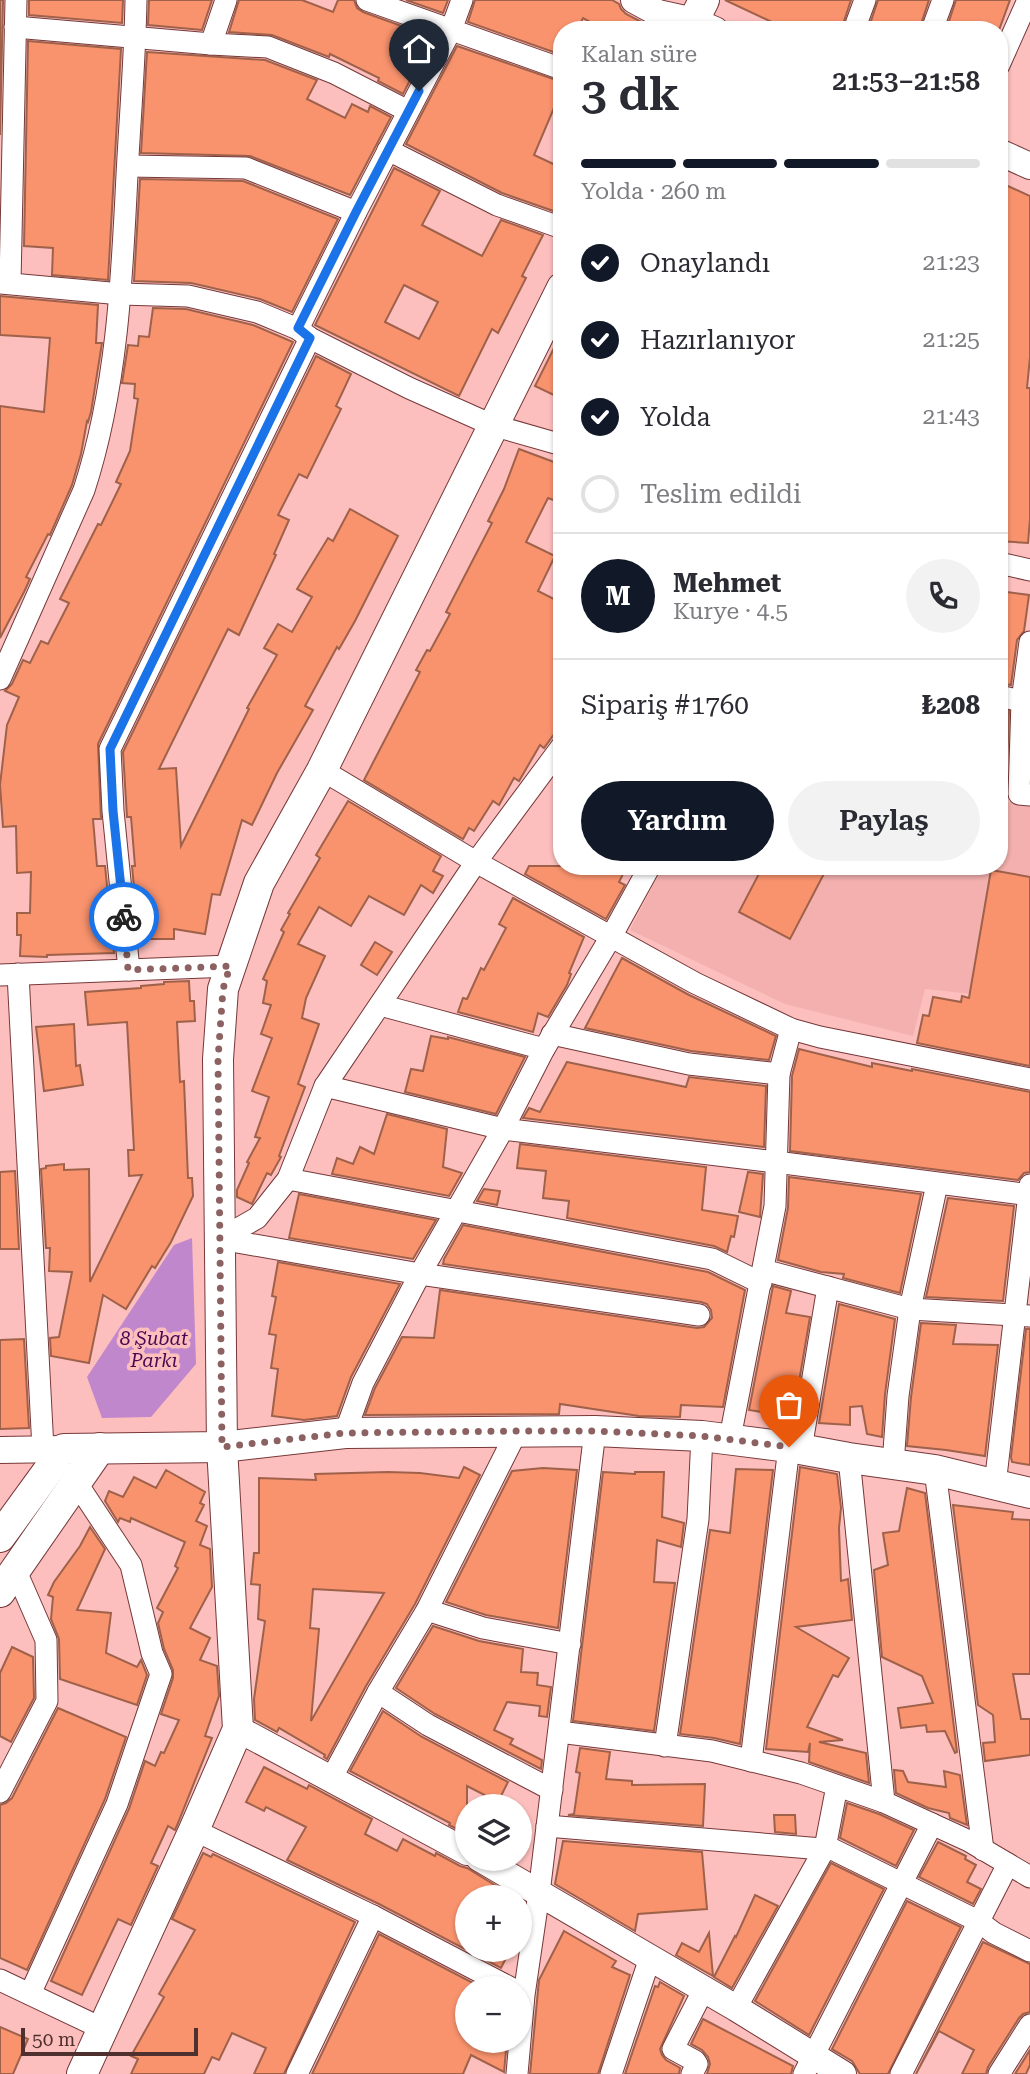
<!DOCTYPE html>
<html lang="tr">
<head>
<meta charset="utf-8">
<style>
  :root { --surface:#fff; --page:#f2f2f3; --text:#2b2b33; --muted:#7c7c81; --line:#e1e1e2; --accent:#111827 }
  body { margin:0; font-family:"Roboto Serif",serif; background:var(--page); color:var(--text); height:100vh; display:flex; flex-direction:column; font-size:26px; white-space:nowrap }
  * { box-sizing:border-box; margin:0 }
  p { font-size:23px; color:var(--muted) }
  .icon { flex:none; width:38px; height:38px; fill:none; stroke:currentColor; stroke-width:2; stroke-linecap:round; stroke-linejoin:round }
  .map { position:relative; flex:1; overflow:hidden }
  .sheet { position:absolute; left:553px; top:21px; width:455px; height:854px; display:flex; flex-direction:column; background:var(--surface); border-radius:28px; box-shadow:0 2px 5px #0004 }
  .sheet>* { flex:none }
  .fabs { position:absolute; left:455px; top:1794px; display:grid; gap:14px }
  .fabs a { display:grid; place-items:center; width:77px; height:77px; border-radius:50%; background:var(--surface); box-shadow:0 2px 5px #0004; font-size:35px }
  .scale { position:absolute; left:21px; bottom:18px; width:177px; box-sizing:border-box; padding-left:7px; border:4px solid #4e302f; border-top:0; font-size:19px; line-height:24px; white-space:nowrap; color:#4e302f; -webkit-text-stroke:5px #fcbfbd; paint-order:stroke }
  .pin { position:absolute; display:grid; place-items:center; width:60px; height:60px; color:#fff; margin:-72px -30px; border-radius:50% 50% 50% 0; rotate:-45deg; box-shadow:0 0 7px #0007 }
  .pin .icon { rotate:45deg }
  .courier { position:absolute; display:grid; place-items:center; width:70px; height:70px; margin:-35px; border:5px solid #1a73e8; border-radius:50%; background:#fff; color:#222; box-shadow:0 2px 9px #0007 }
  .headline em { font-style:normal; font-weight:600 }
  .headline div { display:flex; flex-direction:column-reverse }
  .headline { display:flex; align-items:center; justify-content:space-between; height:119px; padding:0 28px }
  h1 { font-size:46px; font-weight:600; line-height:52px }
  .bar { display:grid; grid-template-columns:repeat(4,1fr); gap:10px 7px; align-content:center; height:84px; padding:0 28px }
  .bar i { height:9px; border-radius:5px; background:var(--line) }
  .bar .current { background:var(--accent) }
  .bar p { grid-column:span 4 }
  .line { display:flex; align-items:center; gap:18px; padding:0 28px; border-top:2px solid var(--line) }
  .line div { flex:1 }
  .round { display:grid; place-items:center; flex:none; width:74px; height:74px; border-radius:37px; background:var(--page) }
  ol { padding:0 28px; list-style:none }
  li { display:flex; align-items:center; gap:21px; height:77px }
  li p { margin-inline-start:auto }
  li .icon { padding:7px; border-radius:50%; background:var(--accent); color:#fff; stroke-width:4 }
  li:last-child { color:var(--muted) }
  li i { width:38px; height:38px; border:4px solid var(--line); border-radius:50% }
  .primary-button { display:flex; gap:14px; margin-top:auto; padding:14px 28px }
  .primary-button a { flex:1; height:80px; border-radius:42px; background:var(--accent); color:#fff; font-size:28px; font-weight:600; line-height:80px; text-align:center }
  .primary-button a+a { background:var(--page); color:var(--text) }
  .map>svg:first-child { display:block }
  .built { fill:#f3b0ae }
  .green { fill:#c087cc }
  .building { fill:#f9936e; stroke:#9f614a; stroke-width:2; fill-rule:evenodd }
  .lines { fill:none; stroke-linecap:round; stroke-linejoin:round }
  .minor-casing { stroke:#763839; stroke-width:23 }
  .tertiary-casing { stroke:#763839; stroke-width:28 }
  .secondary-casing { stroke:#763839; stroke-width:32 }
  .minor { stroke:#fff; stroke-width:21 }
  .tertiary { stroke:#fff; stroke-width:26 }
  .secondary { stroke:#fff; stroke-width:30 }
  .done { stroke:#8b6261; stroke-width:7; stroke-dasharray:0 12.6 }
  .route { stroke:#1a73e8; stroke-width:9 }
  .labels { text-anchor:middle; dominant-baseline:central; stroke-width:7; stroke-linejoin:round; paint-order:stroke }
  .park-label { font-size:19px; font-style:italic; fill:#480853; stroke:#fcbfbd }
</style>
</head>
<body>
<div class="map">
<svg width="1030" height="2074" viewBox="0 0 1030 2074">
  <rect width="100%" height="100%" fill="#fcbfbd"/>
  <path class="built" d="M999,801L1030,804V991L1028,1000L925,989L913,1036L785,1004L630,930L663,866H999Z"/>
  <path class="green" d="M192,1238L196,1364L151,1417L102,1418L87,1377L174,1245Z"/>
  <g class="building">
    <path d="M0,0H3L0,135Z"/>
    <path d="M29,0H123L122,23L29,15Z"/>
    <path d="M149,0H212L202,30L148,25Z"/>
    <path d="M239,0H302L333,12L338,0H354L357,8L363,12L432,37L403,94L378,81L379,78L330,54L329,57L272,35L229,32Z"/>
    <path d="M406,0H448L443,13Z"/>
    <path d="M475,0H612L619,4L621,9L626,14L651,27L661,30H605L583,18L577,30H562V55L468,22Z"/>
    <path d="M725,0H851L841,30H793L777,22L776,24Z"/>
    <path d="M878,0H929L919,30H868Z"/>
    <path d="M956,0H1010L999,30H946Z"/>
    <path d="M28,41L121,49L108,280L52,275L53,248L24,246Z"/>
    <path d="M457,46L562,82V89L534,155L562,168V214L502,193L406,144Z"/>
    <path d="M147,52L265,60L317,80L307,99L345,118L352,104L368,112L370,106L391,117L350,195L250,156L141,153Z"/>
    <path d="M394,168L440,191L422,225L482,256L501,220L543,235L522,276L526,278L498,333L492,329L459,396L315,325ZM404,285L438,302L419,339L385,322Z"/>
    <path d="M140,179L243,181L338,219L292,312L260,299L191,283L134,281Z"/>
    <path d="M999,182L1030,196V357L1027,388H1030V519L1028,543L999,541V441L1004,386H999Z"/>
    <path d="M0,296L98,305L96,343H102L91,412L88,422L87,421L81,454L72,485L50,535L48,534L26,577L30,579L24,592L0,638V406L44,412L50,338L0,335Z"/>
    <path d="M153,308L186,309L253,325L293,342L98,744L101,819H93L97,866H105L114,953L47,955V957L20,956L21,935H17V913H30L31,872L17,873L16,826L3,827L0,785L7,725L19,697L5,691L12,684L23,660L30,663L41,641L48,644L69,603L60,599L98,524L101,525L121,484L116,482L130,451L138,399L134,398L135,384L122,383L128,345L138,346L139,336L149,337Z"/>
    <path d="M562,332V399L535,386Z"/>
    <path d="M316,356L351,374L336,406L341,409L307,478L299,474L278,515L289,520L274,554L276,555L239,635L228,629L159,769L176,768L181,846L249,709L247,708L277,655L264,648L278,624L292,632L312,597L297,589L328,538L333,541L350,509L398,536L355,621L339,649L337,647L305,706L313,710L277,773L252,825L242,820L220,895L212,894L205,934L174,929V939H139L132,866H135L131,817H127L123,752Z"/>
    <path d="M519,449L562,465V503L548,498L526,542L555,556L538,591L562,603V723L544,748L540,745L519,781L514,778L499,805L493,801L474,831L469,828L463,839L364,780L420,672L416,670L427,650L430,651L450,614L446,612L492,523L488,521L504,489Z"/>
    <path d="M999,591L1029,595L1024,631L1017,640L1011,685L999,683Z"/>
    <path d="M999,709L1009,711L1007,769H999Z"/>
    <path d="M348,801L441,856L433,871L443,876L433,893L421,885L404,915L369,896L351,926L319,907L298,944L325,956L306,998L302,1018L319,1024L298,1084L305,1087L279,1156L281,1157L271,1175L267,1173L252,1204L237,1197V1190L249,1163L247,1162L260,1138L255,1137L269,1097L252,1091L272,1038L261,1034L271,1005L263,1003L267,981L263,979L284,932L281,930L290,914L288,913L320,858L316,855Z"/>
    <path d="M529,866H627L619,882L625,885L606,919L525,874Z"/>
    <path d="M763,866H828L790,939L739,912Z"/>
    <path d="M991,870L1030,877V1066L917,1043L923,1015L929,1016L933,997L961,1002L962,996L969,998Z"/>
    <path d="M513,898L584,937L569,973L571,974L567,985L548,1017L538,1013L533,1032L458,1012L463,998L467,999L481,968L484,970L506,928L499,924Z"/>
    <path d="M375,942L392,952L377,975L361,965Z"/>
    <path d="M622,958L689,995L776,1036L769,1060L691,1051L585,1028Z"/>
    <path d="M189,981L190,1001H194L195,1021L177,1022L180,1082L184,1081L188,1178H192L193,1196L171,1242L155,1268L152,1266L126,1309L103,1295L89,1363L51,1356L50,1338L59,1337L72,1272L49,1271L50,1248H46L41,1169L46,1168V1166L64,1164V1170L89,1169L90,1282L142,1175L129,1176L128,1150H134L127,1022L88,1025L85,992L141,988V986L164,984V982Z"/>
    <path d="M74,1024L76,1066L80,1065L83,1085L44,1091L36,1027Z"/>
    <path d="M431,1036L448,1039V1037L525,1057L496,1114L405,1092L411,1069L423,1071Z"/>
    <path d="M799,1049L872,1067V1063L912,1071V1069L1030,1092V1172L1024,1173L1018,1180L790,1151L792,1076Z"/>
    <path d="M567,1062L686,1087L689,1077L766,1086L764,1147L523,1118L529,1108L540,1112Z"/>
    <path d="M387,1114L447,1129L443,1167L462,1173L449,1196L332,1174L337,1158L353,1164L360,1147L374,1154Z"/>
    <path d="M520,1144L706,1167L702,1210L738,1216L734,1237L731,1236L727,1252L714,1246L567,1218L569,1201L543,1198L546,1171L517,1168Z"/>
    <path d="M15,1171L19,1249H0V1172Z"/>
    <path d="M748,1172L763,1174L760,1217L739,1212Z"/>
    <path d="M789,1177L921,1194L900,1293L843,1278L844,1274L821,1272L778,1260L788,1208Z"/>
    <path d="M484,1189L500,1191L497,1205L477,1201Z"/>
    <path d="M299,1194L436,1220L413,1259L289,1238Z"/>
    <path d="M948,1198L1014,1206L1003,1301L926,1297Z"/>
    <path d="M463,1225L708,1272L745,1290L723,1407L681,1405L680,1417L639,1416L560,1404L559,1414L365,1415L375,1388L402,1337L434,1338L440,1290L697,1328L704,1327L712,1318L711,1310L707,1304L701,1302L443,1264L444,1259Z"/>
    <path d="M278,1262L400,1284L351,1377L337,1416L304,1420L272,1416L278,1369L271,1368L276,1335L269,1334L276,1297L272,1296Z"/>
    <path d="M773,1286L791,1291L786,1313L810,1317L793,1417L749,1410Z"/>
    <path d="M839,1304L895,1319L885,1394L882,1437L867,1434L862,1406L850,1407V1425L819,1423Z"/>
    <path d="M921,1323L956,1325L953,1344L998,1345L985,1456L946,1450L907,1446L911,1397Z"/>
    <path d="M1026,1329H1030V1465L1012,1462L1011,1457Z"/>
    <path d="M24,1339L29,1428L0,1429V1340Z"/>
    <path d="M464,1467L480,1475L415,1604L366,1686L327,1759L324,1757L325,1755L279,1728L277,1732L255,1720L254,1699L265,1621L258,1619L260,1585L251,1584L254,1553H259V1478L316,1480L315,1474L388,1472L420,1473L459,1478ZM313,1589L384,1593L311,1721L319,1629L310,1628Z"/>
    <path d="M800,1467L837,1474L841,1508L839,1528L841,1581L848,1579L852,1620L796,1627L849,1658L838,1677L833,1675L807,1727L843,1740L819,1742L866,1753L869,1783L809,1762L810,1743L808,1752L766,1749Z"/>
    <path d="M543,1468L577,1470L558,1628L486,1615L446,1602L512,1471Z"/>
    <path d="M736,1469L773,1470L740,1744L714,1738L680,1734L710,1530L730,1533Z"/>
    <path d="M166,1470L205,1492L200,1503L204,1505L196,1521L207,1526L200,1545L210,1549L212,1587L190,1628L210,1638L200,1660L217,1666L219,1696L205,1736L212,1738L178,1823L175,1830L168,1826L151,1863L158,1866L131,1925L118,1919L82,1995L51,1981L129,1809L145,1761L155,1766L161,1752L164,1753L179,1720L161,1714L173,1678V1670L164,1649L158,1623L163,1612L157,1608L178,1568L175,1566L185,1542L131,1518L130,1522L120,1518L118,1522L105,1501L109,1491L123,1497L134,1477L156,1488Z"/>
    <path d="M603,1472L635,1474V1472H664L662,1517L684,1523L681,1547L657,1540L654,1582L675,1583L654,1731L573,1721Z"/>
    <path d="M907,1488L925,1493L957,1752L955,1753L945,1731L927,1732L926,1725L901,1728L898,1708L933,1703L922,1676L882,1657L874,1570L888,1565L883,1533L899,1531Z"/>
    <path d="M953,1505L1013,1512L1012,1519L1030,1520V1674H1013L1021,1719H1030V1755L985,1761L983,1743L995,1742L993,1715L978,1705Z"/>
    <path d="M90,1527L105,1549L77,1610L111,1613L106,1653L137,1667L141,1660L147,1675L137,1705L60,1679L59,1639L51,1619L53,1597L48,1595L54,1582L80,1546Z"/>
    <path d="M433,1626L479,1641L523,1649L521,1672L538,1673L537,1685L551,1687L547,1717L539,1716L540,1706L507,1702L494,1730L513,1739L510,1744L542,1760L541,1769L435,1714L396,1688Z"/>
    <path d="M12,1647L33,1657L34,1698L11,1742L0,1736V1673Z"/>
    <path d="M58,1708L126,1737L105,1799L27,1970L0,1958V1805L6,1803L12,1798Z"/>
    <path d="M383,1711L422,1737L508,1782L498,1802L467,1786V1834L449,1825L450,1823L350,1771Z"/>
    <path d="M580,1748L610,1752L606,1779L632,1781V1785L705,1784L703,1826L568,1815L574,1814L580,1773L576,1772Z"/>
    <path d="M264,1767L307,1789L309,1785L372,1819L365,1834L397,1851L403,1839L435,1856L436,1853L460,1866L467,1868L506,1892L503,1897H467V1950H510L501,1968L379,1904L287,1860L306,1827L266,1807L264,1811L246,1802Z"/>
    <path d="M894,1770L903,1771L908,1782L946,1787L944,1771L960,1775L967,1825L950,1818L949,1813L928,1808L896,1793Z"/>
    <path d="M847,1803L879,1814L914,1830L896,1866L840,1838Z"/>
    <path d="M774,1815H795L796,1834L775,1832Z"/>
    <path d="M563,1841L702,1852L707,1909L638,1914L635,1931L555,1884Z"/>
    <path d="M938,1842L966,1856L965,1859L976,1865L967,1882L981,1889L973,1904L919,1877Z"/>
    <path d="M203,1853L211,1857L213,1854L355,1922L284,2074H254L266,2048L232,2033L219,2060L212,2057L204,2074H131L138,2059L131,2056L164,1997L159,1994L195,1930L172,1919Z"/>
    <path d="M831,1863L884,1889L809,2035L755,2001Z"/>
    <path d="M755,1895L778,1906L732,1988L714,1977L735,1936L736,1937Z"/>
    <path d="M907,1901L961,1927L888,2074H860L852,2061L832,2049Z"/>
    <path d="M564,1931L616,1961L612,1967L630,1975L598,2074H530L539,1980Z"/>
    <path d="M709,1933L713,1976L676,1955L682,1943L699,1952Z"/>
    <path d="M379,1934L473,1983L471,1988H467V2040H507L504,2072L471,2055L463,2074H312Z"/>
    <path d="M983,1942L1030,1964V2012L1023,2014L1019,2018L988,2067L986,2074H962L974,2050L939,2031L916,2074Z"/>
    <path d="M660,1982L684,1996L660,2049L662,2055L666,2060L680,2068L679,2074H625L655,1986L658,1987Z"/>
    <path d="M703,2019L793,2066L791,2074H707L710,2064L708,2057L702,2050L691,2044Z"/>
    <path d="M0,2027L28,2039L13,2074H0Z"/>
    <path d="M1030,2050V2065L1026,2074H1015Z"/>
  </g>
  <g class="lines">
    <g class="minor-casing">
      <g id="minor">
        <path d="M367,0L562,69"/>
        <path d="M15,27L211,44L268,47L334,73L408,111"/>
        <path d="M854,30L865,0"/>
        <path d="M932,30L943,0"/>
        <path d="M211,44L226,0"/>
        <path d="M999,65L1028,0"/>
        <path d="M388,150L497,205L562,228"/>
        <path d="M128,166L246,168L356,212"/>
        <path d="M0,283L121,294L188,296L257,312L298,329L310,338L409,388L492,425L562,445"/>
        <path d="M10,283L16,0"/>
        <path d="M298,329L356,212L451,30L462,0"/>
        <path d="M999,563L1030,570"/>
        <path d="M0,679L84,490C117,389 122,280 127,175C130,117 135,58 136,0"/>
        <path d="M999,696L1022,701L1030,642"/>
        <path d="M1022,701L1019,794L1030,795"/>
        <path d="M322,770L476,862L695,983L791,1029L820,1037L1030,1079"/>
        <path d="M129,970L113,811L110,749L310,338"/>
        <path d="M18,974L43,1449"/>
        <path d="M0,975L230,966"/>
        <path d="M380,1005L544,1049"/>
        <path d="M552,1034L689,1064L779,1074"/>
        <path d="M325,1086L503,1129L776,1162L1030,1195"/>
        <path d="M288,1179L712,1259L761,1283"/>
        <path d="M220,1239L257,1218L288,1179L325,1086L476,862L562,746"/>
        <path d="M220,1239L420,1274L699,1315"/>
        <path d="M763,1270L910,1309L1030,1316"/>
        <path d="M345,1433L363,1383L420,1274L503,1129L544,1049L612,935L650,866"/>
        <path d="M730,1438L775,1206L779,1074L791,1029"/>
        <path d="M801,1449L828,1287"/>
        <path d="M849,1458L884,1802"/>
        <path d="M893,1464L898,1396L910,1309L937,1184"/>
        <path d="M935,1470L983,1850"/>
        <path d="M995,1485L1030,1185"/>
        <path d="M427,1610L483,1628L570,1644"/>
        <path d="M378,1692L428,1725L552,1790"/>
        <path d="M559,1732L712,1751L801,1773L884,1802L969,1841L1030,1877"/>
        <path d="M665,1746L698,1519L702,1436"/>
        <path d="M751,1761L789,1447"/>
        <path d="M331,1779L378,1692L427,1610L517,1431"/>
        <path d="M0,1792L47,1701L46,1640L15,1569"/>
        <path d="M547,1826L834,1850L978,1921L994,1933L1030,1951"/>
        <path d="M194,1830L373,1916L511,1988"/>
        <path d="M0,1980L103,2029"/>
        <path d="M30,1994L117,1804L161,1674L152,1653L131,1565L76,1482"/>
        <path d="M736,2008L825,1848L837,1786"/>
        <path d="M297,2074L373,1916"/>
        <path d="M517,2074L524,1995L539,1893L595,1431"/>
        <path d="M611,2074L650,1958"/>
        <path d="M692,2074L697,2064L695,2061L673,2049L704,1989"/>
        <path d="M804,2074L932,1824"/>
        <path d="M901,2074L1008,1864"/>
        <path d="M999,2074L1030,2025"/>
      </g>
    </g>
    <g class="tertiary-casing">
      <g id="tertiary">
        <path d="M634,0L658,13L694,21L715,30"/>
        <path d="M999,152L1030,166"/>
        <path d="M0,1450L64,1449"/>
        <path d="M238,1729L467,1852"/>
        <path d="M479,1858L736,2008L843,2074"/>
      </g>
    </g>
    <g class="secondary-casing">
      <g id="secondary">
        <path d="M689,30L704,0"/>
        <path d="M0,1537L64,1449L222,1447L345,1433L595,1431L702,1436L789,1447L849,1458L935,1470L1030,1493"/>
        <path d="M0,1592L100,1448"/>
        <path d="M82,2074L194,1830L238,1729L222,1447L218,1059L223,989L259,883L322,770L562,288"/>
      </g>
    </g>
    <use href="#minor" class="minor"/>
    <use href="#tertiary" class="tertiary"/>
    <use href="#secondary" class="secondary"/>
  </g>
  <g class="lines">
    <path class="done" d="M124,917L128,970L230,966L223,989L218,1059L222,1447L345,1433L517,1431H595L702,1436L789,1447"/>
    <path class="route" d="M124,917L113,811L110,749L310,338L298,328L356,212L419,91"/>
  </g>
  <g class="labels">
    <g class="park-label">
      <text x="154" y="1338">8 Şubat<tspan x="154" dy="22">Parkı</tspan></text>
    </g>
  </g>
</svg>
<div class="fabs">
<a><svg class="icon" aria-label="layers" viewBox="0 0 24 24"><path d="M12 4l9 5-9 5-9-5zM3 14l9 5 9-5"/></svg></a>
<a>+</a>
<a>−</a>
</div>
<div class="scale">50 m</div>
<div class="pin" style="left:789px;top:1447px;background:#ea580c"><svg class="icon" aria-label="bag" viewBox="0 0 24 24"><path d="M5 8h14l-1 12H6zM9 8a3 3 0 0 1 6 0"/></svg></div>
<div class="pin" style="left:419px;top:91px;background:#1f2937"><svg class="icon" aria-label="home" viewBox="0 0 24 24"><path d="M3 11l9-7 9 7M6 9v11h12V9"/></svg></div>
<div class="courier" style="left:124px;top:917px"><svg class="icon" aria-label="bike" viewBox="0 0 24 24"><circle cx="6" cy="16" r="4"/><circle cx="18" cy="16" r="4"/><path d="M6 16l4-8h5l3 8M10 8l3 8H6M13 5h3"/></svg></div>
<section class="sheet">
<div class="headline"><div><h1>3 dk</h1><p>Kalan süre</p></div><em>21:53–21:58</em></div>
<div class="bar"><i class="current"></i><i class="current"></i><i class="current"></i><i></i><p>Yolda · 260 m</p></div>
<ol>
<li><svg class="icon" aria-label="check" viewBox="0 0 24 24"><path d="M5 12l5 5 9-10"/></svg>Onaylandı<p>21:23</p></li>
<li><svg class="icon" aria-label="check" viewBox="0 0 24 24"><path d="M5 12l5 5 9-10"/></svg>Hazırlanıyor<p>21:25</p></li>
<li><svg class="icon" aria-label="check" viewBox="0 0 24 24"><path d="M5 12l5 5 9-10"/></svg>Yolda<p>21:43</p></li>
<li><i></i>Teslim edildi</li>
</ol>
<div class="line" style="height:126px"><b class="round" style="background:var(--accent);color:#fff">M</b><div><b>Mehmet</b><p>Kurye · 4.5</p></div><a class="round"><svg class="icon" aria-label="phone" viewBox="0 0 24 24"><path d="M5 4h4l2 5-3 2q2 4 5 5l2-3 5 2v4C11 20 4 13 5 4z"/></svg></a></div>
<div class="line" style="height:91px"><div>Sipariş #1760</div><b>₺208</b></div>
<div class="primary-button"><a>Yardım</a><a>Paylaş</a></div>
</section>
</div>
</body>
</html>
